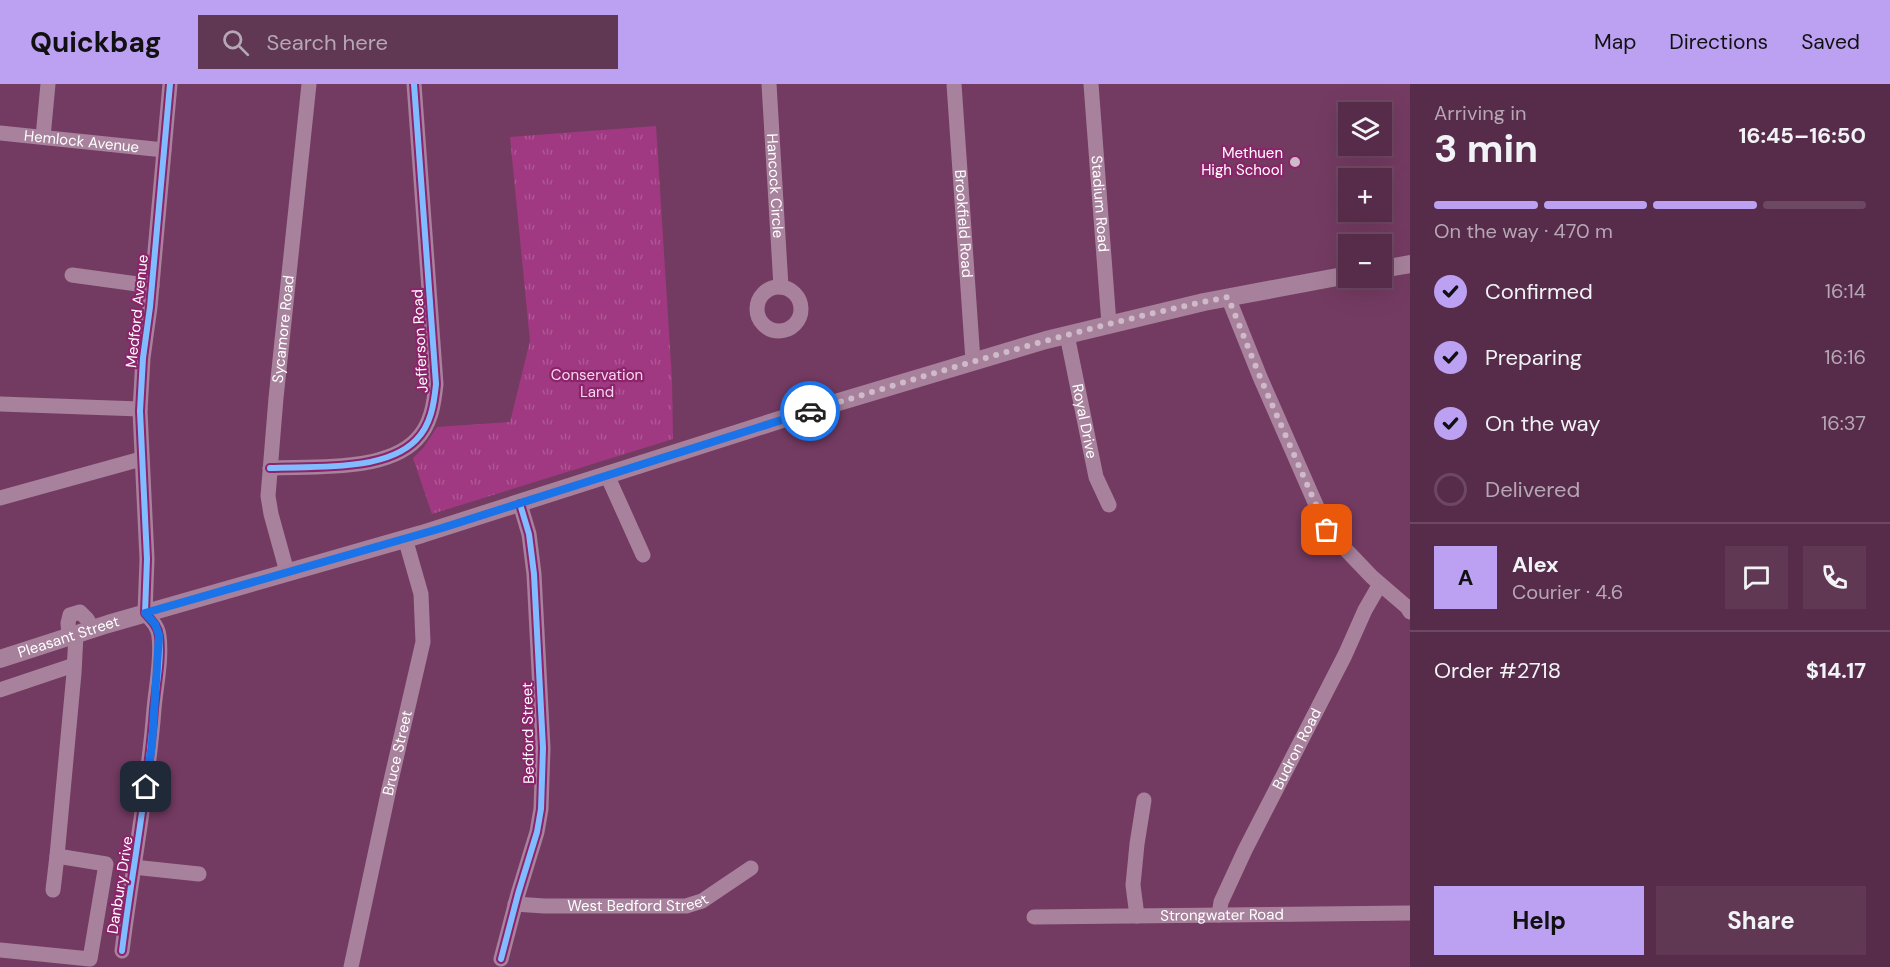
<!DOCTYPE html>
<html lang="en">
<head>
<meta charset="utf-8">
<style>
  :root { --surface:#572c4a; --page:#603854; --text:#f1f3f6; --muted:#b6a7b5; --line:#6d4862; --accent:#bca0f2 }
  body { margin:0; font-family:"DM Sans",sans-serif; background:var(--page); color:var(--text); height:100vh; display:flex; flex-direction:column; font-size:22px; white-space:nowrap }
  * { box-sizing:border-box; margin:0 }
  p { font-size:20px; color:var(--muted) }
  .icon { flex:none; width:33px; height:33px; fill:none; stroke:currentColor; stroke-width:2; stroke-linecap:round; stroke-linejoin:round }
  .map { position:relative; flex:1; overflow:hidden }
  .panel { display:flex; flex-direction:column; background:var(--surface); width:480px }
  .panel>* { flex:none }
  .buttons { position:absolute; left:1338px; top:18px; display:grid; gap:12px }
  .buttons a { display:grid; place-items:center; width:54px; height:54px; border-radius:0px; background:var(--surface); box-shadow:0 6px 24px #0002,0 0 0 2px var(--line); font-size:30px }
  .pin { position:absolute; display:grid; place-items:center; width:51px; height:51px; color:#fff; margin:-26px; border-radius:12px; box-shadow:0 3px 9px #0006 }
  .courier { position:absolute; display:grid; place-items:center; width:60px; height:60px; margin:-30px; border:4px solid #1a73e8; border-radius:50%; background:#fff; color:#222; box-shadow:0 2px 8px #0007 }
  .headline em { font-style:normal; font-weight:700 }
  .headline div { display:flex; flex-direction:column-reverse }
  .headline { display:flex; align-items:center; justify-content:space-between; height:102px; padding:0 24px }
  h1 { font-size:39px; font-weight:700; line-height:45px }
  .bar { display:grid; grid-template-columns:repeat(4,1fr); gap:9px 6px; align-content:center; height:72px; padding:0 24px }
  .bar i { height:8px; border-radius:4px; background:var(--line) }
  .bar .on { background:var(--accent) }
  .bar p { grid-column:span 4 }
  .line { display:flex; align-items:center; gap:15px; padding:0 24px; border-top:2px solid var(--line) }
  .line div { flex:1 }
  .round { display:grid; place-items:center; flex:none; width:63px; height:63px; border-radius:0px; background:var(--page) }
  ol { padding:0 24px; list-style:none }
  li { display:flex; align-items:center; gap:18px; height:66px }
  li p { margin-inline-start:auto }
  li .icon { padding:6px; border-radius:50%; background:var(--accent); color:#111; stroke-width:4 }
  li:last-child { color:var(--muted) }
  li i { width:33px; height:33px; border:3px solid var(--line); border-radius:50% }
  .primary-button { display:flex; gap:12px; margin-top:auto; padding:12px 24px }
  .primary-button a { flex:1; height:69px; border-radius:0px; background:var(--accent); color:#111; font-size:24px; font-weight:700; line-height:69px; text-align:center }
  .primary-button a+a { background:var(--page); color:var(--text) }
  header { display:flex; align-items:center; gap:36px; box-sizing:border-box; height:84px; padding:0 30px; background:var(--accent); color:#111 }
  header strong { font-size:28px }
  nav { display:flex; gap:33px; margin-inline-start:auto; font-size:21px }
  .search { width:420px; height:54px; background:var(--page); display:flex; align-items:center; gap:15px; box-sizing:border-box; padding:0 21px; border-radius:0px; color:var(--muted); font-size:22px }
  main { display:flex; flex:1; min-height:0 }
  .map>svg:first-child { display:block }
  .grass { fill:url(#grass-tufts) }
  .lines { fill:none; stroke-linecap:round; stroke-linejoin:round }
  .minor { stroke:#a8829d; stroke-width:15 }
  .major { stroke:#a7819b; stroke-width:18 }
  .cycleway-casing { stroke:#8b246a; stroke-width:10 }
  .cycleway { stroke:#80bcff; stroke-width:6 }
  .done { stroke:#cebac8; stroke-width:6; stroke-dasharray:0 10.8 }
  .route { stroke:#1a73e8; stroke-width:8 }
  .poi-dot { fill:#cebac8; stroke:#8b246a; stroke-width:2 }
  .labels { text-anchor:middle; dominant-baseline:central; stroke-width:4.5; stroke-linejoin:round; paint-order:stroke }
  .street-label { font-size:15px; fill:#fff; stroke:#8b246a }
  .poi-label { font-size:15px; fill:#fff; stroke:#8b246a; text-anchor:end }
  .park-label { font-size:15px; fill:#f8d6ed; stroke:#8b246a }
</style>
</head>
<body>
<header>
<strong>Quickbag</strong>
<div class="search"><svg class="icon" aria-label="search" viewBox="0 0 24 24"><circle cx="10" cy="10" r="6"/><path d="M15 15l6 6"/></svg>Search here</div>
<nav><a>Map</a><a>Directions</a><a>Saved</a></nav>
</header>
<main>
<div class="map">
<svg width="1410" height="883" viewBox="0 0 1410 883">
  <defs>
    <pattern id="grass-tufts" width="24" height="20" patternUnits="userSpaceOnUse" patternTransform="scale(1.5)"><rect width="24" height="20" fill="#a03981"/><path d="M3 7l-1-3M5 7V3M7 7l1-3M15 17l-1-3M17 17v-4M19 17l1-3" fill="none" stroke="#ae5794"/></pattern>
  </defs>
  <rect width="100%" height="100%" fill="#743b62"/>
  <path class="grass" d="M656,42L672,296L673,355L432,430L413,374L424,363L437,343L510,338L530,257L510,53Z"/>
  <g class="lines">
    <g class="minor">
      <path id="s1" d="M769,0L781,203"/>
      <path id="s2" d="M954,0L973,277"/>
      <path id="s3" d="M1091,0L1109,240"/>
      <path id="s4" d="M0,49L164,66"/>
      <path d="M43,53L48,0"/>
      <path d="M72,191L152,202"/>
      <circle cx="779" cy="225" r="22"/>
      <path d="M1228,213L1260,293L1327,446L1372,493L1407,523L1410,528"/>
      <path id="s5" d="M1067,251L1096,393L1109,421"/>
      <path d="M0,320L140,325"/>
      <path d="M270,384C313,382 385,388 416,356C431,341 434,320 436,300L414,0"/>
      <path d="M607,391L643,471"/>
      <path d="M0,414L141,375"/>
      <path id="s6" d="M287,488L271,430L268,412L276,314L309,0"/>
      <path d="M69,552L68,539L70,531L80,528L87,535L93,545"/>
      <path d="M0,606L74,581"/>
      <path d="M133,783L199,790"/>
      <path d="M53,806L57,772"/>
      <path id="s7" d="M515,820L544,822H686L702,817L751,784"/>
      <path id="s8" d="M1219,831L1221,818L1245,766L1345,571L1365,526L1380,500"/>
      <path d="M1137,832L1133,801L1137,760L1144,716"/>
      <path id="s9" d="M1034,833L1410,829"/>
      <path d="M0,866L90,875L106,780L57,772L74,589L76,550"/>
      <path d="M122,867C132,786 148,706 154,625C156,602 162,575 159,552C158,542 151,536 145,529L147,475L140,327L143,274L150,223L170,0"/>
      <path d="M501,875L518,810L537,748L541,725L543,664L534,490L529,450L520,420"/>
      <path id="s10" d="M351,883L389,705L423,558L421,510L405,454"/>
    </g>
    <g class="major">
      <path d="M1382,185L1410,180"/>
      <path id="s11" d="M0,575L108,540L422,450L795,331L1046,256L1204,218L1348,191"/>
    </g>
    <g class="cycleway-casing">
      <g id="cycleway">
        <path d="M270,384C313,382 385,388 416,356C431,341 434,320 436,300L414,0"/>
        <path d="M122,867C132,786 148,706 154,625C156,602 162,575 159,552C158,542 151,536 145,529L147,475L140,327L143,274L150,223L170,0"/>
        <path d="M501,875L518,810L537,748L541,725L543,664L534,490L529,450L520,420"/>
      </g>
    </g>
    <use href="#cycleway" class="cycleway"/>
  </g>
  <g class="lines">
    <path class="done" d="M810,327C948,285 1086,241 1228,213L1260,293L1327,446"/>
    <path class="route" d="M146,703L152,660L159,551L155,540L145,529L442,444L810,327"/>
  </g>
  <circle class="poi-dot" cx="1295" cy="78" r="6"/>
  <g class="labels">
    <g class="street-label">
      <text stroke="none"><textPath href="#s4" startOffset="82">Hemlock Avenue</textPath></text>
      <text stroke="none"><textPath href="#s1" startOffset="102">Hancock Circle</textPath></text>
      <text stroke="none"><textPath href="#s3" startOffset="120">Stadium Road</textPath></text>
      <text stroke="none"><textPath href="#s2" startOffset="140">Brookfield Road</textPath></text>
      <text transform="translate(137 227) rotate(-84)">Medford Avenue</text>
      <text stroke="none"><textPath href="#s6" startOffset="246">Sycamore Road</textPath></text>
      <text transform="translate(420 257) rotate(-93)">Jefferson Road</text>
      <text stroke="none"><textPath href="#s5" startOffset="88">Royal Drive</textPath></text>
      <text stroke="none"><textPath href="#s11" startOffset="72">Pleasant Street</textPath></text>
      <text transform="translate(528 649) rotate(-91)">Bedford Street</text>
      <text stroke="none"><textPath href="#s8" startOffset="184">Budron Road</textPath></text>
      <text stroke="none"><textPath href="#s10" startOffset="219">Bruce Street</textPath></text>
      <text transform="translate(120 801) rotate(-81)">Danbury Drive</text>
      <text stroke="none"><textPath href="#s7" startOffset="123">West Bedford Street</textPath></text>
      <text stroke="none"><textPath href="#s9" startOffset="188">Strongwater Road</textPath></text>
    </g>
    <g class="poi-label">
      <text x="1283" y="69">Methuen<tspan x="1283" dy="17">High School</tspan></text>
    </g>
    <g class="park-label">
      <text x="597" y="291">Conservation<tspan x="597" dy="17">Land</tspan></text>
    </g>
  </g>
</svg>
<div class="buttons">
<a><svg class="icon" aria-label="layers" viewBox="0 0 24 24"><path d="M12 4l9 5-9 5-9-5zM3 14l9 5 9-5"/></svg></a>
<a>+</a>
<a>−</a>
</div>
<div class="pin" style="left:1327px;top:446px;background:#ea580c"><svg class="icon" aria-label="bag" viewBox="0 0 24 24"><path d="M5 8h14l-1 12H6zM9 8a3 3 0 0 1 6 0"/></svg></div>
<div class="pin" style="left:146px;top:703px;background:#1f2937"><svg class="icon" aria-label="home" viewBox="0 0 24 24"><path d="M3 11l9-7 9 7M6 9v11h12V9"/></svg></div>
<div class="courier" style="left:810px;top:327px"><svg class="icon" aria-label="car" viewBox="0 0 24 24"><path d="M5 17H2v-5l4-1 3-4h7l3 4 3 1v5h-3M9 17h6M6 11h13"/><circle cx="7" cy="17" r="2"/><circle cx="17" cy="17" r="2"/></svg></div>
</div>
<section class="panel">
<div class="headline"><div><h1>3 min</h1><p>Arriving in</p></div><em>16:45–16:50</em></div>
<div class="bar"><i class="on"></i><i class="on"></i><i class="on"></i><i></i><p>On the way · 470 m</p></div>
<ol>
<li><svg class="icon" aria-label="check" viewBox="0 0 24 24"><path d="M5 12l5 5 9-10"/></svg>Confirmed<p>16:14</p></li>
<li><svg class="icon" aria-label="check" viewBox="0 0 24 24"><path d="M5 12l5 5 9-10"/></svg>Preparing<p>16:16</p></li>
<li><svg class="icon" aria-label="check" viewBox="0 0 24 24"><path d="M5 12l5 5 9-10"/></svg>On the way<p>16:37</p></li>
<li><i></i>Delivered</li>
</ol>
<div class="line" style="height:108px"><b class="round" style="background:var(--accent);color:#111">A</b><div><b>Alex</b><p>Courier · 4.6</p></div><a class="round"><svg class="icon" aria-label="chat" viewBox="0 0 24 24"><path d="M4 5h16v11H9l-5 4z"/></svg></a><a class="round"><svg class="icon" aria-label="phone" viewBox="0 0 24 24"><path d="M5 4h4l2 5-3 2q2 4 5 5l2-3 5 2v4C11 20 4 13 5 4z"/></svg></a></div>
<div class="line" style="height:78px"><div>Order #2718</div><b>$14.17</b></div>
<div class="primary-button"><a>Help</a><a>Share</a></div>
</section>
</main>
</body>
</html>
